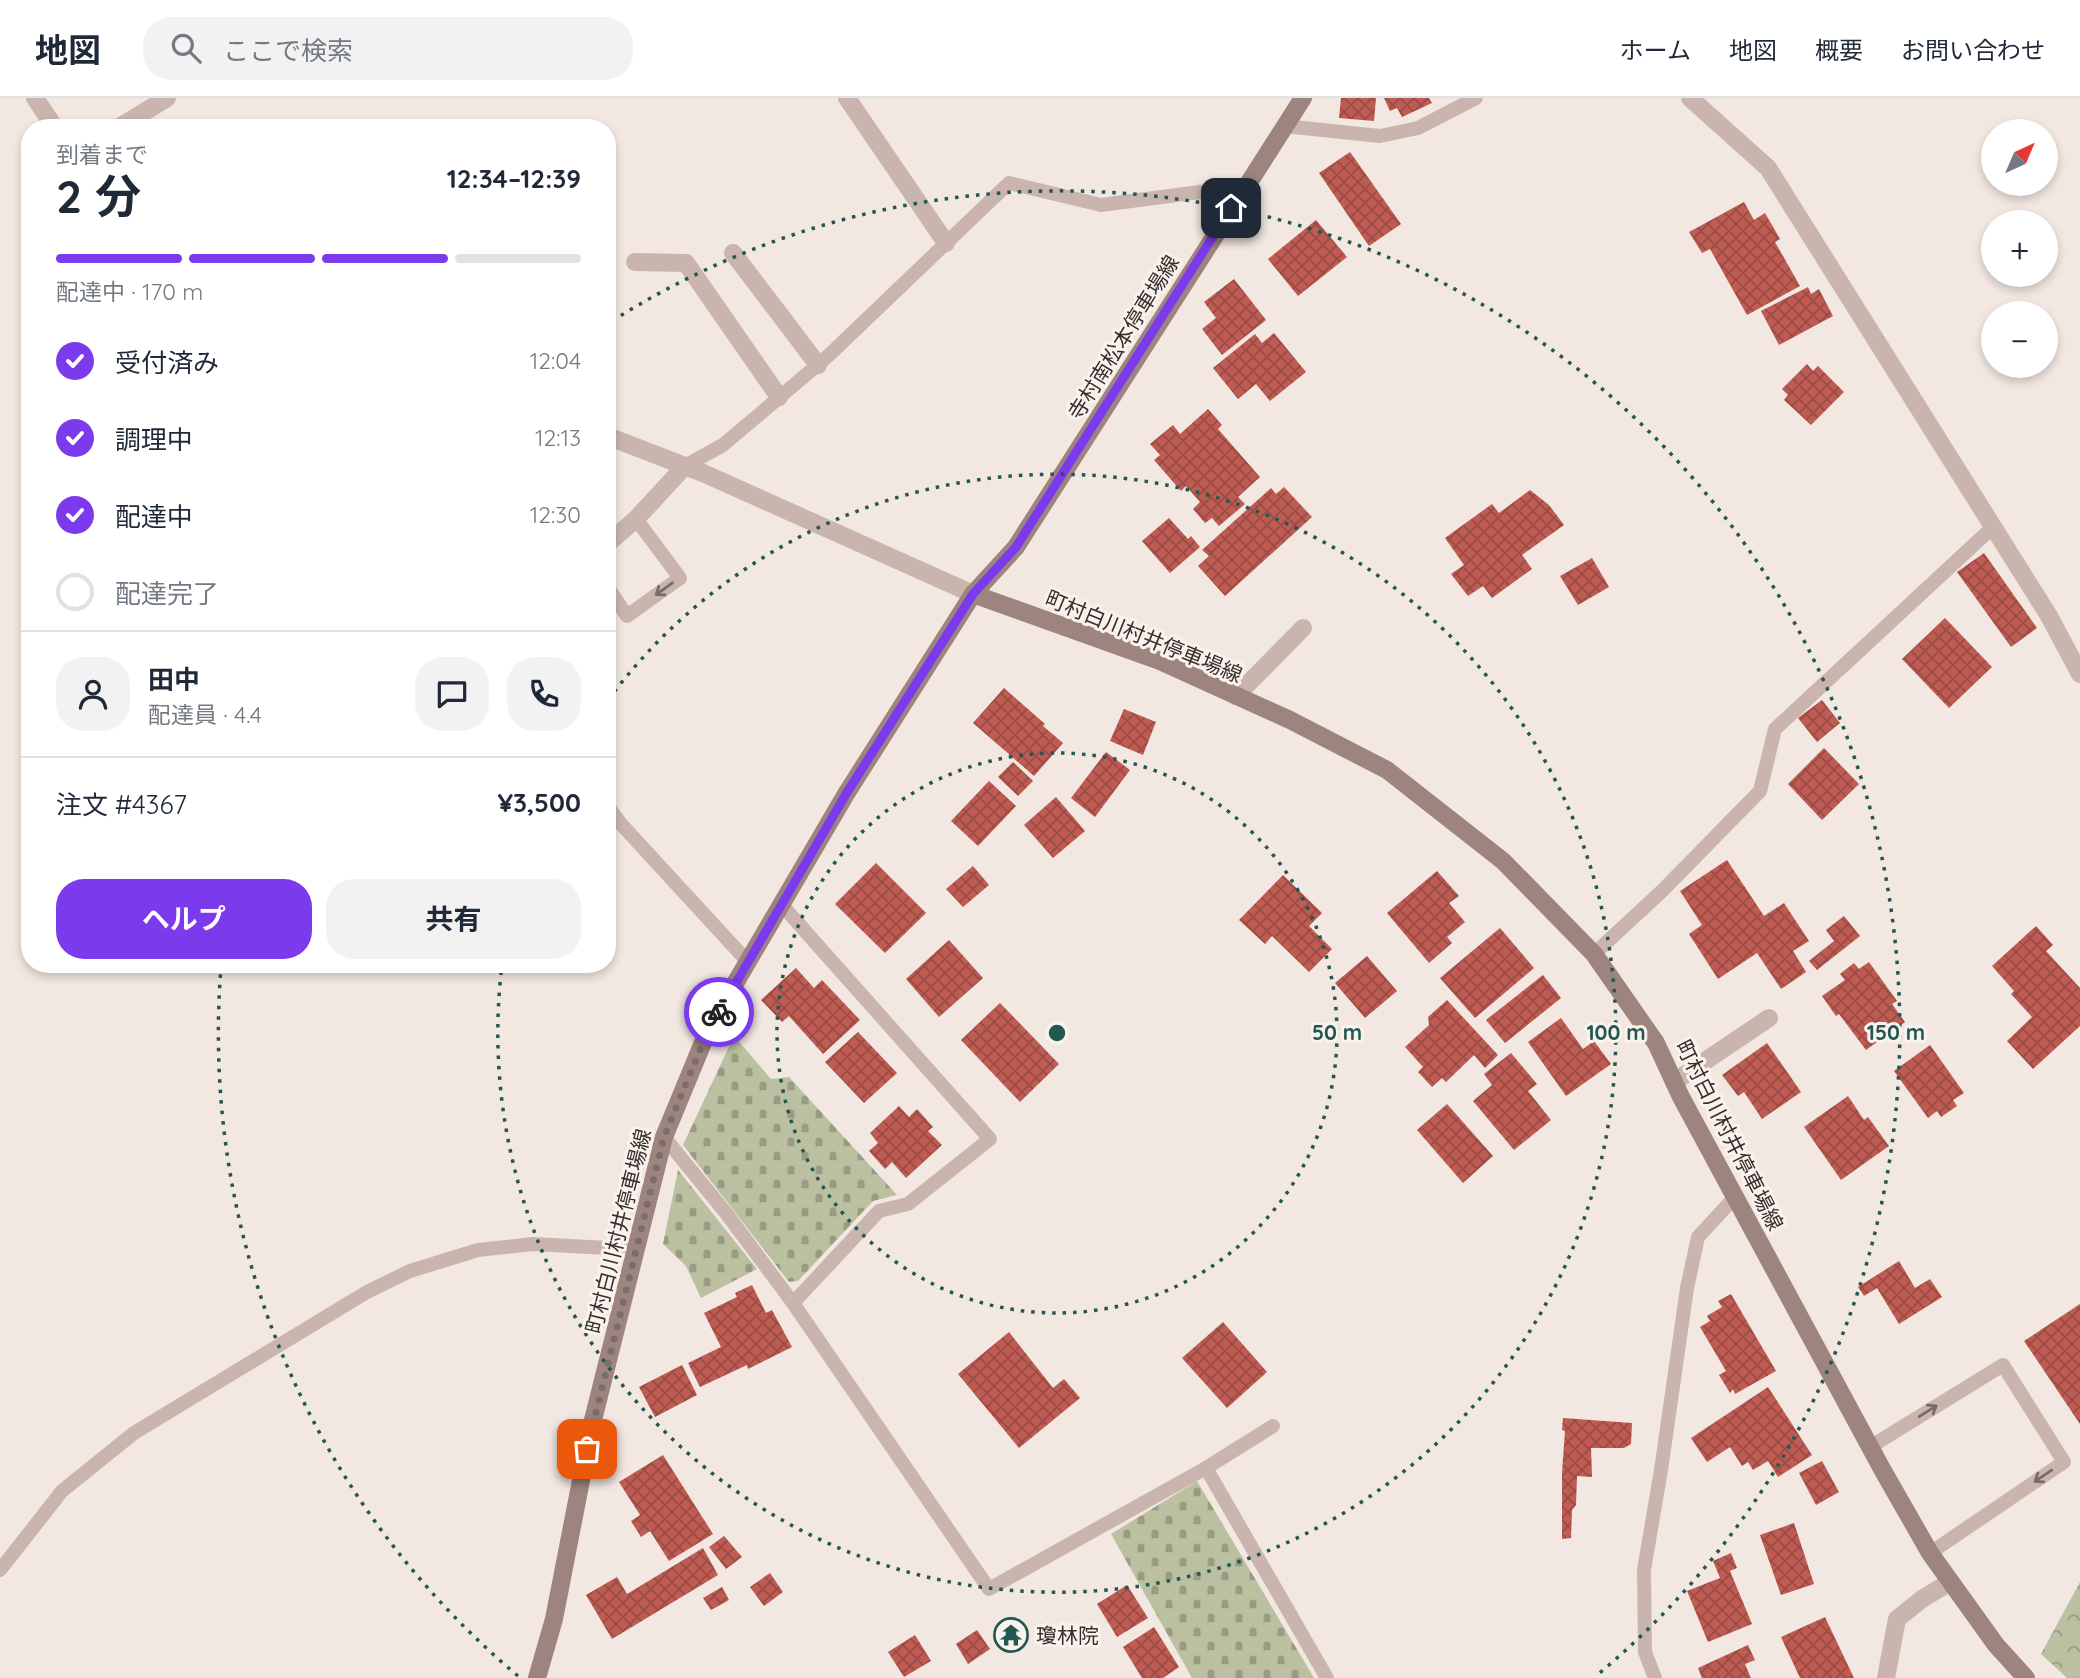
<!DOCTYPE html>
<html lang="ja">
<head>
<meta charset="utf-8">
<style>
  :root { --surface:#fff; --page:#f2f2f3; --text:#1f2937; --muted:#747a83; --line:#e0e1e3; --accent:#7c3aed }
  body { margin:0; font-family:Quicksand,"Noto Sans JP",sans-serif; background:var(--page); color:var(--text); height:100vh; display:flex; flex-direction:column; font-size:26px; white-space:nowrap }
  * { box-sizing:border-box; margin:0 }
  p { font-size:23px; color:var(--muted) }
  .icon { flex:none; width:38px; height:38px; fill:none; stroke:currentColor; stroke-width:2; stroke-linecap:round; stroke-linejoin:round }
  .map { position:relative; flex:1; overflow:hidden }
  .drawer { position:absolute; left:21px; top:21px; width:595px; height:854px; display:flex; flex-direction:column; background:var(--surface); border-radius:28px; box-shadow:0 4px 10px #0003 }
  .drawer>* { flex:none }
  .needle { width:46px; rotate:44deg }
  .tools { position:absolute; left:1981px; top:21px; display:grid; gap:14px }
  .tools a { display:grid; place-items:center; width:77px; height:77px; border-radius:50%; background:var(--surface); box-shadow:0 4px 10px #0003; font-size:35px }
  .pin { position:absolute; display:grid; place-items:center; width:60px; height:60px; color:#fff; margin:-30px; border-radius:14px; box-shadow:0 4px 10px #0006 }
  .courier { position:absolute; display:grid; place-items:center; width:70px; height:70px; margin:-35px; border:5px solid #7c3aed; border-radius:50%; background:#fff; color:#222; box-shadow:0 2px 9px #0007 }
  .head em { font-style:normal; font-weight:700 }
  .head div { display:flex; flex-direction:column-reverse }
  .head { display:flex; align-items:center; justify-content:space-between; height:119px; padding:0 35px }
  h1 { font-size:46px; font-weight:700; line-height:52px }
  .bar { display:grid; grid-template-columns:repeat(4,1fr); gap:10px 7px; align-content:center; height:84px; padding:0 35px }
  .bar i { height:9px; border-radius:5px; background:var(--line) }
  .bar .on { background:var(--accent) }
  .bar p { grid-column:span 4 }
  .line { display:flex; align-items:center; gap:18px; padding:0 35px; border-top:2px solid var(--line) }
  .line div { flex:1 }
  .round { display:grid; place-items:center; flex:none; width:74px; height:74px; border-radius:28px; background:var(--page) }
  ol { padding:0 35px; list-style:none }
  li { display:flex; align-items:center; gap:21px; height:77px }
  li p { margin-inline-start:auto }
  li .icon { padding:7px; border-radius:50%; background:var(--accent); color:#fff; stroke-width:4 }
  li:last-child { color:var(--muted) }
  li i { width:38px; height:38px; border:4px solid var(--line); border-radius:50% }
  .action { display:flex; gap:14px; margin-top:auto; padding:14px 35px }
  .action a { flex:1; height:80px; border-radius:28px; background:var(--accent); color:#fff; font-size:28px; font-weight:700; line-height:80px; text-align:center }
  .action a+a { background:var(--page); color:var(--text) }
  header { display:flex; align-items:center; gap:42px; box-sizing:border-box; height:98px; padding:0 35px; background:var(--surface); border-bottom:2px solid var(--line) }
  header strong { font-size:33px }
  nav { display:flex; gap:38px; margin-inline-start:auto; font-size:24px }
  .search { width:490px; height:63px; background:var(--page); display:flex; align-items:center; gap:18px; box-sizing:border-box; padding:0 24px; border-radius:28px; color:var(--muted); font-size:26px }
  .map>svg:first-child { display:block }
  .forest { fill:url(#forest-crowns) }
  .cemetery { fill:url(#cemetery-stones) }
  .building { fill:url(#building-cross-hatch) }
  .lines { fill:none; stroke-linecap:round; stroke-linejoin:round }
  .service { stroke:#c9b5ad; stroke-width:14 }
  .minor { stroke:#c9b5ad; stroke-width:18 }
  .tertiary { stroke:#c9b5ad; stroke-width:18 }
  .secondary { stroke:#9d847e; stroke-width:18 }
  .oneway { stroke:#796a66 }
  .done { stroke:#796e6b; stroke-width:7; stroke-dasharray:0 12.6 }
  .route { stroke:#7c3aed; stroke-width:9 }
  .ring { fill:none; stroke:#235752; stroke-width:3.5; stroke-dasharray:3.5 7 }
  .labels { text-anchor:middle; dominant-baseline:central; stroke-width:6; stroke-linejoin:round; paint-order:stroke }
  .street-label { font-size:21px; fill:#382d2b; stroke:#f9f2ed }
  .poi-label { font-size:21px; fill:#382d2b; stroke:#f9f2ed; text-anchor:start }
  .centre { fill:#235752; stroke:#f9f2ed; stroke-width:3.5 }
  .ring-label { font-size:21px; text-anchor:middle; font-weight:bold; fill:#235752; stroke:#f9f2ed; stroke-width:6; stroke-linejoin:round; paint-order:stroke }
</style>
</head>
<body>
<header>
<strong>地図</strong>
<div class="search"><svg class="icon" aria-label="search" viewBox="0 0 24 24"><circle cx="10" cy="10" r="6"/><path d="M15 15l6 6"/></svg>ここで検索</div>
<nav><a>ホーム</a><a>地図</a><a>概要</a><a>お問い合わせ</a></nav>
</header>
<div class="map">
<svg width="2080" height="1580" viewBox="0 0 2080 1580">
  <defs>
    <pattern id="forest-crowns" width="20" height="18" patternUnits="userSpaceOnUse" patternTransform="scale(1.75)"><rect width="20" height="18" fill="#bbc0a1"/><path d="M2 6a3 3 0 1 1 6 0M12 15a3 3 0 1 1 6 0" fill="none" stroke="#999c83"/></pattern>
    <pattern id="cemetery-stones" width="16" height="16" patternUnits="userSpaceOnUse" patternTransform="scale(1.75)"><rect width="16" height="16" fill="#bbc0a1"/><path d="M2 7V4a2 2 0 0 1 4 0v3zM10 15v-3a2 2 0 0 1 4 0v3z" fill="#999c83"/></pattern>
    <pattern id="building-cross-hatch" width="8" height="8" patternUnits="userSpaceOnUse" patternTransform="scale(1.75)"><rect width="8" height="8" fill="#be5b53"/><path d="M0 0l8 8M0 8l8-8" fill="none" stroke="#9b4c45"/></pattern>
  </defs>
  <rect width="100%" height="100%" fill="#f2e7e1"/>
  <path class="forest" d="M2080,1484V1580H2067L2041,1556Z"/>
  <g class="cemetery">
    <path d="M734,938L771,981L789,979L897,1097L873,1103L798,1183L789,1184L683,1047Z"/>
    <path d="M678,1072L757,1171L701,1200L686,1168L663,1146Z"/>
    <path d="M1197,1383L1314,1580H1192L1111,1436Z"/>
  </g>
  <g class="building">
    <path d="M1341,0H1376L1374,23L1339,20Z"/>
    <path d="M1384,0H1429L1432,5L1402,19L1397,10L1390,13Z"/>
    <path d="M1350,54L1401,126L1369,148L1319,75Z"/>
    <path d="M1744,104L1754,122L1765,115L1780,141L1775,144L1800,188L1747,217L1710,151L1702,155L1689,134Z"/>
    <path d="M1316,122L1347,159L1298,198L1268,161Z"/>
    <path d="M1234,181L1266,222L1222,257L1202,231L1216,220L1204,204Z"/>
    <path d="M1808,189L1811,196L1819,191L1833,218L1779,247L1761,213Z"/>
    <path d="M1274,235L1306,274L1270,303L1256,286L1238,301L1213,270L1255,236L1262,245Z"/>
    <path d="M1807,266L1813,273L1818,268L1844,294L1811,327L1784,302L1788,297L1782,291Z"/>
    <path d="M1208,311L1222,327L1218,331L1260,379L1238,399L1245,406L1219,428L1212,420L1205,425L1193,411L1200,404L1186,388L1181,393L1154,362L1160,357L1150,346L1173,327L1180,336Z"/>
    <path d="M1284,389L1312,419L1225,498L1198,468L1209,458L1202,452L1271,390L1276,396Z"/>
    <path d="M1530,392L1549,407L1564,427L1522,457L1532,471L1492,500L1483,488L1468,498L1451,476L1464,467L1445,440L1492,406L1499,415Z"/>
    <path d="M1169,420L1188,441L1191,438L1200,449L1170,475L1142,443Z"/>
    <path d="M1984,455L2037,530L2011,549L1957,474Z"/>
    <path d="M1592,460L1609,489L1578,507L1560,478Z"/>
    <path d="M1945,520L1992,569L1949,610L1902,561Z"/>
    <path d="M1004,590L1045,626L1043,628L1063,645L1034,678L973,625Z"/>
    <path d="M1822,602L1840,625L1817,644L1798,620Z"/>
    <path d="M1124,611L1156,624L1143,657L1110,643Z"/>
    <path d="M1824,650L1859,686L1822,722L1788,686Z"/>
    <path d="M1106,654L1130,672L1095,719L1071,700Z"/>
    <path d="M1013,664L1033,683L1018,698L998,679Z"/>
    <path d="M989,683L1016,708L978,748L951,723Z"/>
    <path d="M1056,699L1085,733L1053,760L1024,727Z"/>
    <path d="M1727,762L1764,818L1784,805L1809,843L1793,853L1806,874L1781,891L1757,855L1718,881L1689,836L1702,827L1680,793Z"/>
    <path d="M876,765L926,815L885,855L835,806Z"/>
    <path d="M973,768L989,787L963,809L946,791Z"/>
    <path d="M1437,773L1459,798L1449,805L1465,824L1447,839L1452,845L1429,865L1387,815Z"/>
    <path d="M1283,777L1322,815L1309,828L1332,851L1309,874L1272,838L1265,846L1239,822Z"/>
    <path d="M1844,818L1860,838L1817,872L1809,863L1834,843L1826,832Z"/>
    <path d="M2036,828L2053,847L2046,853L2080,890V928L2033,971L2007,943L2032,919L2011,896L2014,893L1992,868Z"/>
    <path d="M1500,830L1534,870L1475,920L1440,880Z"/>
    <path d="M949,842L983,880L939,919L906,881Z"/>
    <path d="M1367,858L1397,893L1365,920L1335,885Z"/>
    <path d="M1869,864L1897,903L1892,906L1905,924L1866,952L1839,916L1836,918L1822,898L1845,882L1840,876L1854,865L1859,871Z"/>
    <path d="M796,870L814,890L822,882L860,922L823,956L789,918L782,924L761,902Z"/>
    <path d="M1543,877L1561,900L1505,945L1486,922Z"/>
    <path d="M1447,902L1498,957L1485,970L1474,957L1446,984L1442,980L1432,989L1418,974L1423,969L1405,949L1429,927L1428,919Z"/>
    <path d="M1000,905L1059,966L1020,1004L961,942Z"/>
    <path d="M1561,920L1583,951L1594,943L1611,966L1566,998L1528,944Z"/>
    <path d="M858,934L897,975L864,1005L825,964Z"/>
    <path d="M1767,945L1801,994L1762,1021L1744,994L1738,998L1722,977Z"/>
    <path d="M1930,947L1964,995L1953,1002L1957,1008L1941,1019L1937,1013L1928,1020L1894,973Z"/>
    <path d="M1511,955L1537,986L1528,993L1551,1022L1514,1052L1473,1003L1492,987L1484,976Z"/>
    <path d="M1848,998L1864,1022L1868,1019L1889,1048L1841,1082L1804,1029Z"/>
    <path d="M1447,1006L1493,1058L1463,1085L1417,1032Z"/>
    <path d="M899,1008L909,1019L917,1011L933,1029L928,1033L942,1047L906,1080L892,1064L885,1071L869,1053L878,1045L870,1035Z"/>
    <path d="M1899,1163L1915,1190L1930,1181L1942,1199L1899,1226L1877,1190L1864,1198L1858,1189Z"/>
    <path d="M752,1187L766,1215L772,1212L792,1249L748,1271L747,1267L700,1289L688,1265L721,1249L704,1215L737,1199L735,1195Z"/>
    <path d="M1731,1196L1776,1273L1735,1296L1733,1291L1730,1295L1719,1277L1726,1273L1700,1229L1710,1223L1707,1218L1722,1209L1718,1203Z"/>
    <path d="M2080,1206V1326L2024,1243Z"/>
    <path d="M1223,1224L1267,1274L1227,1310L1182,1260Z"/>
    <path d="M1009,1234L1053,1290L1064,1281L1080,1300L1019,1350L958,1276Z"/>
    <path d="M682,1267L697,1297L655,1319L639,1289Z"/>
    <path d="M1768,1289L1812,1357L1778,1379L1768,1363L1753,1372L1748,1364L1742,1368L1730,1349L1707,1364L1691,1340Z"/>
    <path d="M1563,1320L1632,1325L1631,1346L1624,1350H1591L1592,1379L1577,1378L1576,1407L1572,1412L1571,1440L1562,1441V1375L1565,1333L1562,1332Z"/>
    <path d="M663,1357L713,1436L669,1463L650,1433L641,1439L631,1423L640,1417L619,1384Z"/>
    <path d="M1822,1363L1839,1394L1816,1407L1799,1375Z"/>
    <path d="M1794,1425L1814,1486L1781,1497L1760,1437Z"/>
    <path d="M724,1438L742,1459L726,1471L709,1449Z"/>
    <path d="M703,1450L718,1477L612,1541L586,1497L617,1479L627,1496Z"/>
    <path d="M1731,1455L1737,1470L1730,1473L1752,1526L1708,1544L1687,1493L1720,1480L1713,1463Z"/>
    <path d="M770,1475L783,1494L764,1508L750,1489Z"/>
    <path d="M1127,1487L1148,1520L1117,1539L1097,1506Z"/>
    <path d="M722,1489L729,1502L711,1512L703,1500Z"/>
    <path d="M1825,1519L1854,1580H1800L1781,1539Z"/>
    <path d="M1154,1529L1179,1569L1163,1580H1142L1123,1549Z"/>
    <path d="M977,1532L990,1551L968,1566L956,1546Z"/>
    <path d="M915,1537L931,1563L904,1579L888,1554Z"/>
    <path d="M1748,1547L1755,1562L1745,1566L1751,1580H1702L1698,1570Z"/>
  </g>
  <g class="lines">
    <g class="service">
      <path d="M1284,28L1380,38L1418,30L1476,0"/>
      <path d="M685,368L723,347L827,259L1009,85L1101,107L1245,88"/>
      <path d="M607,488L627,518L680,480L636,421"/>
      <path d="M607,707L621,726L748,864"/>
      <path d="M781,806L990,1041L908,1106L879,1113L793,1205"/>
      <path d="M1594,856L1663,792L1760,693L1775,631L1993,429"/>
      <path d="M664,1039L726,1115L793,1205L989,1491L1206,1370L1273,1328"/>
      <path d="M1870,1349L2003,1267L2064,1364L1930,1455"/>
      <path d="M1206,1370L1327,1580"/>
      <path d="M0,1472L62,1393L134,1335L367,1194L410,1173L478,1152L533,1146L608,1150L637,1146"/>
      <path d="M1655,1580L1645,1554L1644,1472L1661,1372L1687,1190L1698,1139L1735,1099"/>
    </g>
    <g class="minor">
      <path d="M847,0L946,145"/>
      <path d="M1690,0L1768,70L2049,518L2080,576"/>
      <path d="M118,30L167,0"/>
      <path d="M733,155L818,267"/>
      <path d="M635,164L686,165L779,299"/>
      <path d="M607,446L636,421L685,368"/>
      <path d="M1236,598L1303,530"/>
      <path d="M1674,984L1769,920"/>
      <path d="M1886,1580L1897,1521L1922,1501L1950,1484"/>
    </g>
    <g class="tertiary">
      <path d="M35,0L55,30"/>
      <path d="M607,338L703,375L973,496"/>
    </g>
    <g class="secondary">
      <path d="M973,496L1160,563L1290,622L1387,672L1503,763L1594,856L1656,945L1681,999L1882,1371L1930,1455L1996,1547L2026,1580"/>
      <path d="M537,1580L554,1521L592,1326L664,1039L709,930L846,696L973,496L1016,449L1303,0"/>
    </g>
  </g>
  <defs><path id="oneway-shaft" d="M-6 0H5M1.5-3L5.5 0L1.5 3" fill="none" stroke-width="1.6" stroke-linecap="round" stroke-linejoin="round" transform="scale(1.75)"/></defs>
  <g class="oneway">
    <use href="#oneway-shaft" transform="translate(664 491) rotate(144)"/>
    <use href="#oneway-shaft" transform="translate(1928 1313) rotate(-32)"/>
    <use href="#oneway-shaft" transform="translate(2043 1378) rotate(146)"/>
  </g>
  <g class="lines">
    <path class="done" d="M587,1351L664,1039L709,930L719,914"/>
    <path class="route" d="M719,914L846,696L973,496L1016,449L1231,110"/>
  </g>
  <g class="ring">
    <circle cx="1057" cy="935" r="280"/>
    <path d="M608 602A559 559 0 1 1 502 867"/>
    <path d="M518 1578A839 839 0 0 1 221 869M612 223A839 839 0 0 1 1596 1578"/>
  </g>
  <defs>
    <g id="temple-ring" transform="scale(1.75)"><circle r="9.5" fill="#f9f2ed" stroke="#235752" stroke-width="1.5"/><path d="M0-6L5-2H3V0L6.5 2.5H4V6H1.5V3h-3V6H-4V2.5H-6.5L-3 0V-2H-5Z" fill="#235752"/></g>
  </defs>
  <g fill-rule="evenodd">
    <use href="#temple-ring" x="1011" y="1537"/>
  </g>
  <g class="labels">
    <g class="street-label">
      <text transform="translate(1123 239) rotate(-58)">寺村南松本停車場線</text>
      <text transform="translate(1144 538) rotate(22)">町村白川村井停車場線</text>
      <text transform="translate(1730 1037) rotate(63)">町村白川村井停車場線</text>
      <text transform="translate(618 1133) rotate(-76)">町村白川村井停車場線</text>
    </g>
    <g class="poi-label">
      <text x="1036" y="1537">瓊林院</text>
    </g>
  </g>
  <circle cx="1057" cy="935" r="10" class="centre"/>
  <g class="ring-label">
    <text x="1337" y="942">50 m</text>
    <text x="1616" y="942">100 m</text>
    <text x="1896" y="942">150 m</text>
  </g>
</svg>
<div class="tools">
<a><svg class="needle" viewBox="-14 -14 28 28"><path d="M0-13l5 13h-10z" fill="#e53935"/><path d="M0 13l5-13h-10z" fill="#747a83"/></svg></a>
<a>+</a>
<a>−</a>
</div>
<div class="pin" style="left:587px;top:1351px;background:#ea580c"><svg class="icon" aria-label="bag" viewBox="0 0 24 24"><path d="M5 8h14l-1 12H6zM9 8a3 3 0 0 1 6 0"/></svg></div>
<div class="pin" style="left:1231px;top:110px;background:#1f2937"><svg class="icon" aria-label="home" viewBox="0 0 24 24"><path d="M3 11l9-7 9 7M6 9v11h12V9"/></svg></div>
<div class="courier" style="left:719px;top:914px"><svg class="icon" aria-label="bike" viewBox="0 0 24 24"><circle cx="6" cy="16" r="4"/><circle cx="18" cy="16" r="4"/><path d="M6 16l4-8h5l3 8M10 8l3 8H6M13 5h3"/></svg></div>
<section class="drawer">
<div class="head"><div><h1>2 分</h1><p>到着まで</p></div><em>12:34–12:39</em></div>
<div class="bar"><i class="on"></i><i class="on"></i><i class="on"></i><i></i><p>配達中 · 170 m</p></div>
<ol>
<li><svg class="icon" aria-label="check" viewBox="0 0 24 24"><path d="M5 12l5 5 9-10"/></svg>受付済み<p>12:04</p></li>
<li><svg class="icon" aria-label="check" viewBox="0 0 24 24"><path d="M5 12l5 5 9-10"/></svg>調理中<p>12:13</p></li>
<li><svg class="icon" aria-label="check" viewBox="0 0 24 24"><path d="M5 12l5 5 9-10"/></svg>配達中<p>12:30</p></li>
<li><i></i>配達完了</li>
</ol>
<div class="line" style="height:126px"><a class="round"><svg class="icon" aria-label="person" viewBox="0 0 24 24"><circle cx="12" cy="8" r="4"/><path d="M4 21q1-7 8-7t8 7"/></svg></a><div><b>田中</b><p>配達員 · 4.4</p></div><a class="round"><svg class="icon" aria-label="chat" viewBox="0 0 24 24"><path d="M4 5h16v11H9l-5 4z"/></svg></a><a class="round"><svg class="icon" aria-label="phone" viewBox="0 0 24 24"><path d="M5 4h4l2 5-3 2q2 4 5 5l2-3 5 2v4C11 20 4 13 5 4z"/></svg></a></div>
<div class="line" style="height:91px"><div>注文 #4367</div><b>¥3,500</b></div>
<div class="action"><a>ヘルプ</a><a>共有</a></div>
</section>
</div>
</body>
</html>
